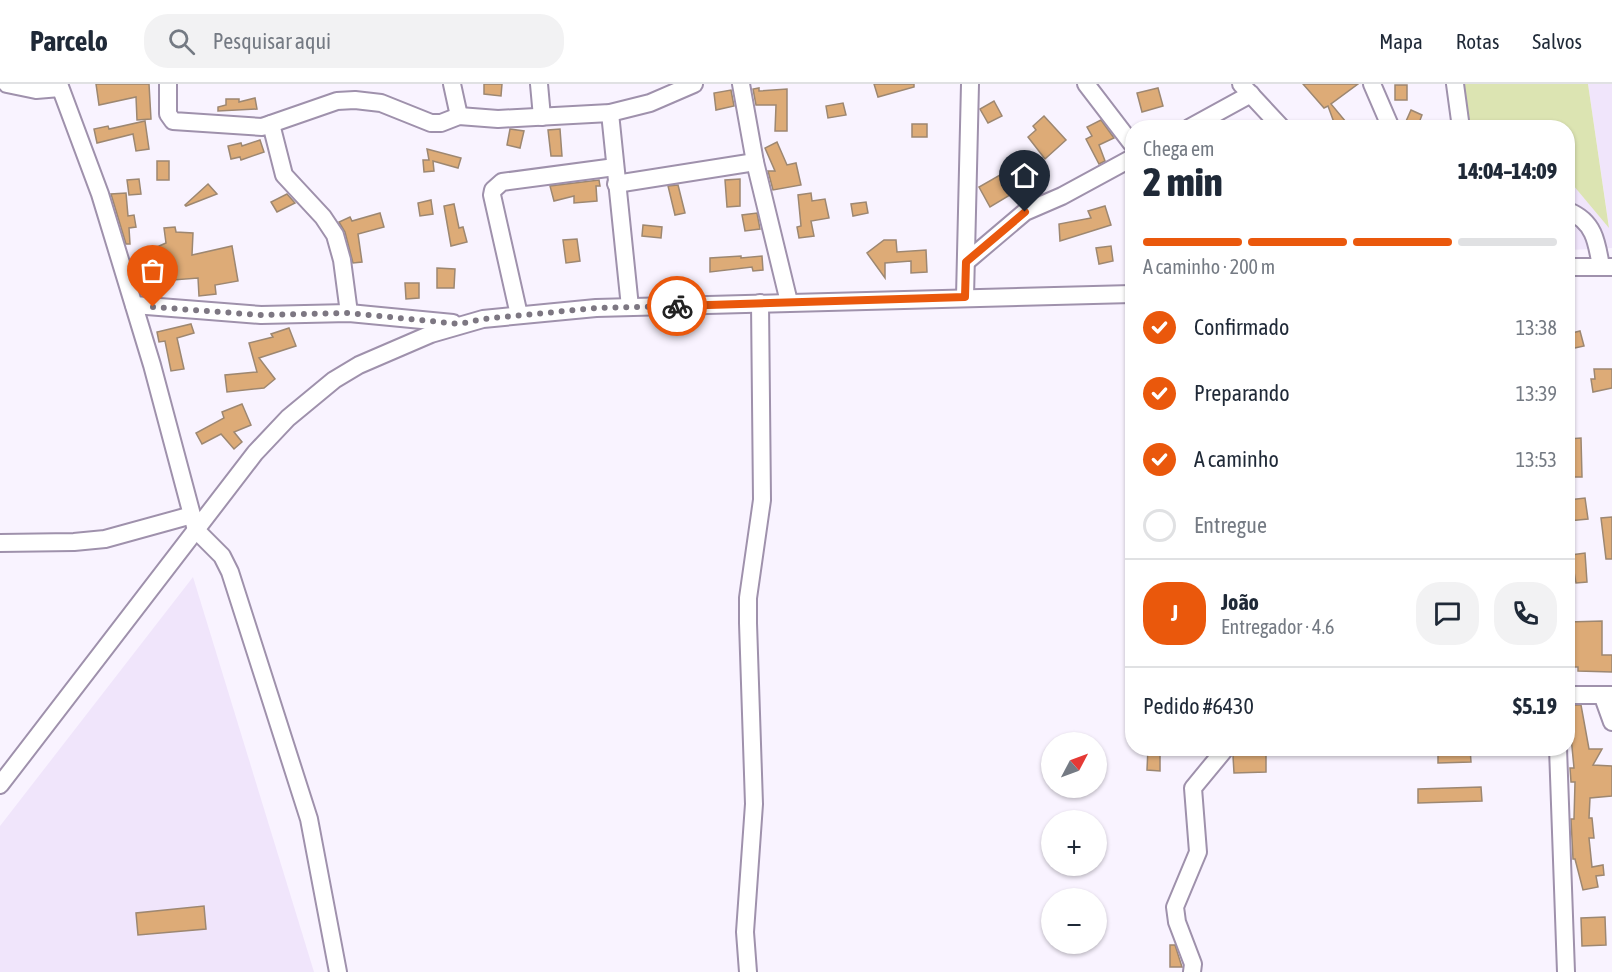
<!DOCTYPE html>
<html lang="pt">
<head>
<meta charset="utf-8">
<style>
  :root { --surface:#fff; --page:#f2f2f3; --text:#1f2937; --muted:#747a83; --line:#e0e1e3; --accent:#ea580c }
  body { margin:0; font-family:"Asap Condensed",sans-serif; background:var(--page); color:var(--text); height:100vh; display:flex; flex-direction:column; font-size:22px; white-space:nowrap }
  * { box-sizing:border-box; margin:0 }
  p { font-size:20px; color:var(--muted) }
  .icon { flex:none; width:33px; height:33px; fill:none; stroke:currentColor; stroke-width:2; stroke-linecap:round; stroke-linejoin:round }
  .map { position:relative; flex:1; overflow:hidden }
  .drawer { position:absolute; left:1125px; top:36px; width:450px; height:636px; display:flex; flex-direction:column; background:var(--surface); border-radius:24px; box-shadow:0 2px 4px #0004 }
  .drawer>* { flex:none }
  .needle { width:39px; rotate:49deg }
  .buttons { position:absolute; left:1041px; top:648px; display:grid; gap:12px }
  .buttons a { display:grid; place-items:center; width:66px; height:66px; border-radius:50%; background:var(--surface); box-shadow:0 2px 4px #0004; font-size:30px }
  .pin { position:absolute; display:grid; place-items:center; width:51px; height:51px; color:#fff; margin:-62px -26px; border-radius:50% 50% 50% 0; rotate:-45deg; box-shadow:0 0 6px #0007 }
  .pin .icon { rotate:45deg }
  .courier { position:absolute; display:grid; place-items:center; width:60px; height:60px; margin:-30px; border:4px solid #ea580c; border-radius:50%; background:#fff; color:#222; box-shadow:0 2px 8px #0007 }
  .summary em { font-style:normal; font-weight:800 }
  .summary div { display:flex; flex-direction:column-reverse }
  .summary { display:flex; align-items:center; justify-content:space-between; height:102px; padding:0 18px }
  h1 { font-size:39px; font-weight:800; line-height:45px }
  .bar { display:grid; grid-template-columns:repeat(4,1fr); gap:9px 6px; align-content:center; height:72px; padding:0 18px }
  .bar i { height:8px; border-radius:4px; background:var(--line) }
  .bar .active { background:var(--accent) }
  .bar p { grid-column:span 4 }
  .line { display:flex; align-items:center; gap:15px; padding:0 18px; border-top:2px solid var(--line) }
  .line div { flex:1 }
  .round { display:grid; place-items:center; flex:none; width:63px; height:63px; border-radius:24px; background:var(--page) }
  ol { padding:0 18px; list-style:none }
  li { display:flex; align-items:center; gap:18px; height:66px }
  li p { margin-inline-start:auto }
  li .icon { padding:6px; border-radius:50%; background:var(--accent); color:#fff; stroke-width:4 }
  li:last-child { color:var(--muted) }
  li i { width:33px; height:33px; border:3px solid var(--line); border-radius:50% }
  header { display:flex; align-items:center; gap:36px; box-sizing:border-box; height:84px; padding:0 30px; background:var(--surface); border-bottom:2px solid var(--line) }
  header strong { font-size:28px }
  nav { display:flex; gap:33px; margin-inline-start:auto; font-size:21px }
  .search { width:420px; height:54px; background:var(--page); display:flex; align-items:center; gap:15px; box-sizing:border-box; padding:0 21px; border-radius:24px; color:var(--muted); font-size:22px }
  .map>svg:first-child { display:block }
  .built { fill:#f0e5fb }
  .green { fill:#dce4b2 }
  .building { fill:#ddab77; stroke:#9d8771; stroke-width:1.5 }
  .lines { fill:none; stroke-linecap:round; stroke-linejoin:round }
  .minor-casing { stroke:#9f91ac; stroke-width:20 }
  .minor { stroke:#fff; stroke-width:16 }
  .done { stroke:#7d7782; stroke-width:6; stroke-dasharray:0 10.8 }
  .route { stroke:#ea580c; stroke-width:8 }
</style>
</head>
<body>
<header>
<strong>Parcelo</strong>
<div class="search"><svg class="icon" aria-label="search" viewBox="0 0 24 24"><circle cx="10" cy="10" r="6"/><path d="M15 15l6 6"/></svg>Pesquisar aqui</div>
<nav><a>Mapa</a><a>Rotas</a><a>Salvos</a></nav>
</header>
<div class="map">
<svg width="1612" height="888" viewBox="0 0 1612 888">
  <rect width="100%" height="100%" fill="#f9f3ff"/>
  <g class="built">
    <path d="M1588,0H1612V164L1568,166V95L1609,143Z"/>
    <path d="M193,493L314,888H0V742Z"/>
  </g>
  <path class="green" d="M1462,0H1588L1609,144L1568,95V44L1466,43Z"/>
  <g class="building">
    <path d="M96,0H149L151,35L137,36L136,13L99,21Z"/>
    <path d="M484,0H502L501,12L484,10Z"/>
    <path d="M874,0H914V3L878,13Z"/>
    <path d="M1303,0H1358L1331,20L1351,44H1336L1328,22L1324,24Z"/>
    <rect x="1395" y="1" width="12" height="15"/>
    <path d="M759,4V7L787,5V47H775L776,21H756L753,5Z"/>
    <path d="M1158,4L1163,22L1142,28L1137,9Z"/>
    <path d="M731,6L734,22L716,26L714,9Z"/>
    <path d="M255,14L257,25L218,27V23L226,21V15H239V18Z"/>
    <path d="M994,17L1002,32L988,39L980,25Z"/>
    <path d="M843,19L846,31L828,34L826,22Z"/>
    <path d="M1411,26L1422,31L1417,44H1403Z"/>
    <path d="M1044,32L1066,56L1045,75L1028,53L1036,46L1033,42Z"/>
    <path d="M1101,36L1114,54L1099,61L1105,77L1099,80L1086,55L1092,52L1087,43Z"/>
    <path d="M145,37L149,65L136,67L133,50L97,59L94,45L108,42L109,45Z"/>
    <rect x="912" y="40" width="15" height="13"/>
    <path d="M510,45L524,47L520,64L507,61Z"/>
    <path d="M560,45L562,72H551L548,46Z"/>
    <path d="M260,56L264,68L241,76L240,73L231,75L228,62L241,59L242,62Z"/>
    <path d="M777,58L787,81L796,79L801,101L773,106L768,87H775L765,64Z"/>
    <path d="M427,65L461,74L458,84L433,77L434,87L424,88L423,76H429Z"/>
    <rect x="157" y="77" width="12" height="19"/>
    <path d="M1014,83L1025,102L990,123L979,103Z"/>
    <path d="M139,95L141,110L129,111L127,96Z"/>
    <path d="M740,95V122L727,123L725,96Z"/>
    <path d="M599,96L600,102H596L597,117L574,119V112L554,117L550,102Z"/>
    <path d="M208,100L217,110L186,122L185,121Z"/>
    <path d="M678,101L685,129L675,131L668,102Z"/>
    <path d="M126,109L128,132L134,131L136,143L129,144L130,160H126L111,110Z"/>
    <path d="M811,109L812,117L825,115L829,134L811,137L814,152L799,154L797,143L801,142L798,111Z"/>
    <path d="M287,110L295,119L277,128L271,118Z"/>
    <path d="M431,116L433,130L420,132L418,119Z"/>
    <path d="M866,118L868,129L853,132L851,120Z"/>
    <path d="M454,120L459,144L463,143L467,158L451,162L444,122Z"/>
    <path d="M1105,122L1111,141L1060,157L1059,140L1091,134L1088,127Z"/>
    <path d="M380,129L384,143L358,150L362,178L353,179L345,148L339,138L350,133L352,137Z"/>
    <path d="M757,129L760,145L745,147L742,131Z"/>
    <path d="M643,141L662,143L661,154L642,152Z"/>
    <path d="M175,143L176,148L193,149L192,171L232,162L238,197L215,201L216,210L199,212L198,194L173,196V192L154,195L151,178L139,184L134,173L166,159L164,144Z"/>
    <path d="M577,155L580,177L566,179L563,156Z"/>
    <path d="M884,156H896L897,168L926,166L927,188L911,189V177L885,179V194L867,169Z"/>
    <path d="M1111,162L1113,177L1099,180L1096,164Z"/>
    <path d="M741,172V174L762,172L763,186L753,187L752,183L710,188V174Z"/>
    <path d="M437,184L455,185L454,204H437Z"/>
    <path d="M405,199H419V214L406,215Z"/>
    <path d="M191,240L194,249L177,254L184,285L171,287L165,257L159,258L157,248Z"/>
    <path d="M289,244L296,262L259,274L275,295L264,304L227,308L225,291L257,288L249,259L273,253L271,250Z"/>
    <path d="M1580,247L1584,262L1570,265L1568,250Z"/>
    <path d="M1594,285H1612V304L1593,308L1591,295H1595Z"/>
    <path d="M242,320L251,341L234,348L242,358L234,365L221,350L202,360L196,349L224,334L222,328Z"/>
    <path d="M1581,354L1582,393H1568V355Z"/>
    <path d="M1585,414L1588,435L1568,437V416Z"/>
    <path d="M1612,433V475H1606L1601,434Z"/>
    <path d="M1585,469L1587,498L1576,499L1571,471Z"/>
    <path d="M1602,537V571H1612V588L1578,587V583H1572L1568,538Z"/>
    <path d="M1568,621H1581L1589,665H1602L1593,681L1612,682V712L1590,714L1589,734H1592L1594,754H1589L1592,783L1603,781L1604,791L1596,792L1598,803L1583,806L1575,775H1573L1571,735H1574L1575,698H1571L1570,684H1574Z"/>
    <path d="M1148,664H1160V687L1147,686Z"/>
    <path d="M1236,664H1266V688L1234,689L1233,672Z"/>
    <path d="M1438,664H1470L1471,678L1438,679Z"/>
    <path d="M1481,703L1482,717L1418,719V705Z"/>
    <path d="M204,822L206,845L138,851L136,829Z"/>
    <path d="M1605,833L1606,861L1582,862L1581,834Z"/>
    <path d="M1170,861H1175L1182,883H1170Z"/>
  </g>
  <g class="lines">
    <g class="minor-casing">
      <g id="minor">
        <path d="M7,0L36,6L60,4"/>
        <path d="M59,0L100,110L152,281L196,446L222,472L230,488L309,735L338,888"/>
        <path d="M168,0V30L173,37L262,43L337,17L355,16L381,19L431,39H441L459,32L498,35L610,29L650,19L694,0"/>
        <path d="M452,0L459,32"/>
        <path d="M539,0L542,33"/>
        <path d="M741,0L755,78L789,218"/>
        <path d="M1086,0L1132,60"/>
        <path d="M1241,0L1282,44"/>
        <path d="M1372,0L1391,44"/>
        <path d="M1455,0L1461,44"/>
        <path d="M610,29L630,223"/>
        <path d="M271,40L284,91L323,133L335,151L342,176L349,229"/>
        <path d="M1189,44L1251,10"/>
        <path d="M616,100L755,78"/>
        <path d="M1568,127C1594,137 1597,158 1601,183"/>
        <path d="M966,178L1025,128L1062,112L1132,74"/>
        <path d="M1568,183H1612"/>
        <path d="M965,213L970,0"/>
        <path d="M134,221L261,231L349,229L453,239"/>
        <path d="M519,231L492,111L493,106L502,98L615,83"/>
        <path d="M0,459L74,458L105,455L192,431"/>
        <path d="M1568,611H1612"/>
        <path d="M1603,613L1612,638"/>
        <path d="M1558,664L1566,888"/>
        <path d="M0,701L255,369L288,334L334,296L359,281L431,250L483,235L596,224L1132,210"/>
        <path d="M748,888L745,848L754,720L748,539V514L762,416L760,219"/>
        <path d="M1192,888L1193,880L1177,838L1175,823L1198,768L1193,704L1226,664"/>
      </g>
    </g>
    <use href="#minor" class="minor"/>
  </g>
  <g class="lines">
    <path class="done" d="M153,223L261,231L349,229L460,240L483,235L596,224L677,222"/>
    <path class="route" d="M677,222L965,213L966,178L1025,128"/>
  </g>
</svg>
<div class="buttons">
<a><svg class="needle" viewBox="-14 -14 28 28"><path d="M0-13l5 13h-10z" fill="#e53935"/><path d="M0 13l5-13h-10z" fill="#747a83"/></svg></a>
<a>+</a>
<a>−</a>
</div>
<div class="pin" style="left:153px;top:223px;background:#ea580c"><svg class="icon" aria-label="bag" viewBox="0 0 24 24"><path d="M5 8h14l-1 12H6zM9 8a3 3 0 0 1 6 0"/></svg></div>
<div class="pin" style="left:1025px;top:128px;background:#1f2937"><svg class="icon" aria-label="home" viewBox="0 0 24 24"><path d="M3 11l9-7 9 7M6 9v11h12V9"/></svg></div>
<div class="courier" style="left:677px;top:222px"><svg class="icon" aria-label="bike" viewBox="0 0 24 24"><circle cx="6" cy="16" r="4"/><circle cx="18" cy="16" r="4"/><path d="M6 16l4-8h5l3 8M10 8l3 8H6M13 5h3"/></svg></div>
<section class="drawer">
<div class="summary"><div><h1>2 min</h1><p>Chega em</p></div><em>14:04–14:09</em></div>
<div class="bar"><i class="active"></i><i class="active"></i><i class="active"></i><i></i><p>A caminho · 200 m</p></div>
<ol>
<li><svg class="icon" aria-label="check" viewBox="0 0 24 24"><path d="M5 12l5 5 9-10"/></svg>Confirmado<p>13:38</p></li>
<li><svg class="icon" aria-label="check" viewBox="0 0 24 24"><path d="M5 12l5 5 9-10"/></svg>Preparando<p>13:39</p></li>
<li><svg class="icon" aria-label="check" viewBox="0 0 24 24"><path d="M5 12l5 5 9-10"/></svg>A caminho<p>13:53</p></li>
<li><i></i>Entregue</li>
</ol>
<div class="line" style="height:108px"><b class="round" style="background:var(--accent);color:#fff">J</b><div><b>João</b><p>Entregador · 4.6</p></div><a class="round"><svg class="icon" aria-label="chat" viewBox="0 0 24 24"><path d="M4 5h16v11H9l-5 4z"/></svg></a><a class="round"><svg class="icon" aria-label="phone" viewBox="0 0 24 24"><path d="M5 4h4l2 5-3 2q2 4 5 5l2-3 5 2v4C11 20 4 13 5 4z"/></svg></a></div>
<div class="line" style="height:78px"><div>Pedido #6430</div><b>$5.19</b></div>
</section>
</div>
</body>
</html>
